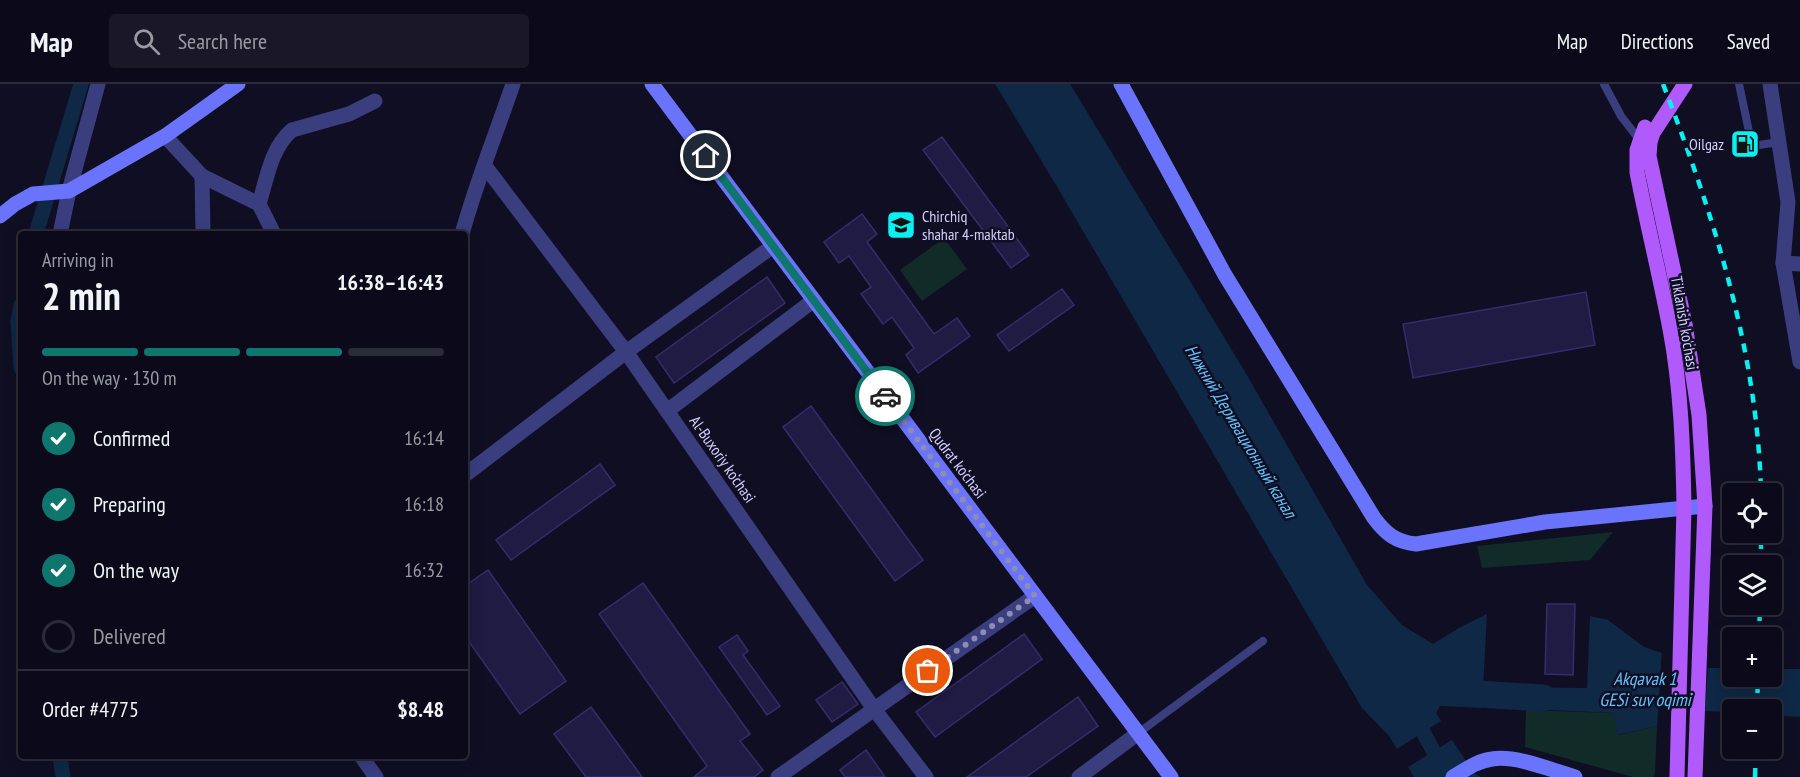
<!DOCTYPE html>
<html lang="en">
<head>
<meta charset="utf-8">
<style>
  :root { --surface:#0c0a1a; --page:#1a1827; --text:#f1f3f6; --muted:#9a9aa2; --line:#2c2b39; --accent:#0f766e }
  body { margin:0; font-family:"PT Sans Narrow",sans-serif; background:var(--page); color:var(--text); height:100vh; display:flex; flex-direction:column; font-size:22px; white-space:nowrap }
  * { box-sizing:border-box; margin:0 }
  p { font-size:20px; color:var(--muted) }
  .icon { flex:none; width:33px; height:33px; fill:none; stroke:currentColor; stroke-width:2; stroke-linecap:round; stroke-linejoin:round }
  .map { position:relative; flex:1; overflow:hidden }
  .side { position:absolute; left:18px; top:147px; width:450px; height:528px; display:flex; flex-direction:column; background:var(--surface); border-radius:6px; box-shadow:0 3px 15px #0003,0 0 0 2px var(--line) }
  .side>* { flex:none }
  .tools { position:absolute; left:1722px; top:399px; display:grid; gap:12px }
  .tools a { display:grid; place-items:center; width:60px; height:60px; border-radius:6px; background:var(--surface); box-shadow:0 3px 15px #0003,0 0 0 2px var(--line); font-size:30px }
  .pin { position:absolute; display:grid; place-items:center; width:51px; height:51px; color:#fff; margin:-26px; border:3px solid #fff; border-radius:50%; box-shadow:0 2px 6px #0007 }
  .courier { position:absolute; display:grid; place-items:center; width:60px; height:60px; margin:-30px; border:4px solid #0f766e; border-radius:50%; background:#fff; color:#222; box-shadow:0 2px 8px #0007 }
  .overview em { font-style:normal; font-weight:700 }
  .overview div { display:flex; flex-direction:column-reverse }
  .overview { display:flex; align-items:center; justify-content:space-between; height:102px; padding:0 24px }
  h1 { font-size:39px; font-weight:700; line-height:45px }
  .bar { display:grid; grid-template-columns:repeat(4,1fr); gap:9px 6px; align-content:center; height:72px; padding:0 24px }
  .bar i { height:8px; border-radius:4px; background:var(--line) }
  .bar .active { background:var(--accent) }
  .bar p { grid-column:span 4 }
  .line { display:flex; align-items:center; gap:15px; padding:0 24px; border-top:2px solid var(--line) }
  .line div { flex:1 }
  ol { padding:0 24px; list-style:none }
  li { display:flex; align-items:center; gap:18px; height:66px }
  li p { margin-inline-start:auto }
  li .icon { padding:6px; border-radius:50%; background:var(--accent); color:#fff; stroke-width:4 }
  li:last-child { color:var(--muted) }
  li i { width:33px; height:33px; border:3px solid var(--line); border-radius:50% }
  header { display:flex; align-items:center; gap:36px; box-sizing:border-box; height:84px; padding:0 30px; background:var(--surface); border-bottom:2px solid var(--line) }
  header strong { font-size:28px }
  nav { display:flex; gap:33px; margin-inline-start:auto; font-size:21px }
  .search { width:420px; height:54px; background:var(--page); display:flex; align-items:center; gap:15px; box-sizing:border-box; padding:0 21px; border-radius:6px; color:var(--muted); font-size:22px }
  .map>svg:first-child { display:block }
  .green { fill:#112b28 }
  .water { fill:#0e2846 }
  .pier { fill:#100e22 }
  .lines { fill:none; stroke-linecap:round; stroke-linejoin:round }
  .canal { stroke:#0e2846; stroke-width:15 }
  .river { stroke:#0e2846; stroke-width:27 }
  .building { fill:#1f1b42; stroke:#342d6d; stroke-width:1.5 }
  .lane { stroke:#3a3e7f; stroke-width:8 }
  .street { stroke:#3a3e7f; stroke-width:15 }
  .secondary { stroke:#6a73fb; stroke-width:15 }
  .primary { stroke:#b05afb; stroke-width:15 }
  .rail { stroke:#07f1f3; stroke-width:4.5; stroke-dasharray:9 8; stroke-linecap:butt }
  .done { stroke:#8d8cb1; stroke-width:6; stroke-dasharray:0 10.8 }
  .route { stroke:#0f766e; stroke-width:8 }
  .labels { text-anchor:middle; dominant-baseline:central; stroke-width:5; stroke-linejoin:round; paint-order:stroke }
  .poi-label { font-size:16px; fill:#d1d0fe; stroke:#100e22; text-anchor:end }
  .street-label { font-size:16px; fill:#d1d0fe; stroke:#100e22 }
  .water-label { font-size:18px; font-style:italic; fill:#61c2fb; stroke:#100e22 }
</style>
</head>
<body>
<header>
<strong>Map</strong>
<div class="search"><svg class="icon" aria-label="search" viewBox="0 0 24 24"><circle cx="10" cy="10" r="6"/><path d="M15 15l6 6"/></svg>Search here</div>
<nav><a>Map</a><a>Directions</a><a>Saved</a></nav>
</header>
<div class="map">
<svg width="1800" height="693" viewBox="0 0 1800 693">
  <rect width="100%" height="100%" fill="#100e22"/>
  <g class="green">
    <path d="M944,154L967,185L922,217L900,186Z"/>
    <path d="M1613,448L1590,476L1482,484L1477,462Z"/>
    <path d="M1526,626L1614,629L1618,651L1657,642L1655,689L1653,693H1633L1525,663Z"/>
  </g>
  <g class="water">
    <path d="M995,0H1070L1244,286L1367,501L1402,541L1433,560L1459,544L1487,530L1482,624L1440,622L1436,629L1441,637L1397,665L1389,652L1362,624L1056,101Z"/>
    <path d="M1590,532L1608,536L1644,563L1707,584H1732V592H1772V585H1800V633L1772,631V626H1732V628L1705,627L1657,642L1617,651L1614,629L1507,624L1508,603L1587,604Z"/>
    <path d="M1452,656L1474,689L1481,693H1414L1408,683Z"/>
  </g>
  <path class="pier" d="M1662,565L1708,581L1705,630L1657,645Z"/>
  <g class="lines">
    <g class="canal">
      <path d="M36,150L81,0"/>
      <path d="M21,221L18,237L21,284"/>
      <path d="M1414,632L1443,684"/>
      <path d="M60,672L63,693"/>
    </g>
    <path class="river" d="M1447,608L1543,614"/>
  </g>
  <g class="building">
    <path d="M942,53L1029,171L1011,184L923,66Z"/>
    <path d="M862,130L877,150L867,158L934,250L957,234L970,252L918,289L906,271L914,264L892,233L883,240L861,210L871,203L849,172L839,179L824,158Z"/>
    <path d="M767,193L785,219L674,299L656,273Z"/>
    <path d="M1062,205L1074,221L1009,267L997,251Z"/>
    <path d="M1586,208L1595,261L1413,294L1403,240Z"/>
    <path d="M811,322L923,476L895,497L783,343Z"/>
    <path d="M600,380L615,401L511,476L496,456Z"/>
    <path d="M488,486L566,597L520,630L465,552V502Z"/>
    <path d="M643,499L750,650L740,657L763,686L754,693H694L707,682L599,530Z"/>
    <path d="M1547,520H1575L1573,591L1545,590Z"/>
    <path d="M1024,550L1042,575L935,653L916,628Z"/>
    <path d="M737,551L748,567L743,571L780,622L767,631L719,563Z"/>
    <path d="M842,598L858,620L832,638L816,616Z"/>
    <path d="M1078,613L1098,642L1026,693H967Z"/>
    <path d="M591,623L642,693H586L554,650Z"/>
    <path d="M866,666L885,693H845L840,686Z"/>
  </g>
  <g class="lines">
    <g class="lane">
      <path d="M1604,0L1621,32L1641,58"/>
      <path d="M1739,0L1752,62L1779,58"/>
      <path d="M1137,650L1263,557"/>
    </g>
    <g class="street">
      <path d="M1770,0L1788,118L1783,179L1800,278"/>
      <path d="M165,52L202,92L259,120L274,150"/>
      <path d="M485,82L626,268L874,625L926,693"/>
      <path d="M202,92L203,150"/>
      <path d="M259,120C267,94 271,64 292,46L349,30L375,17"/>
      <path d="M60,150L69,107L98,0"/>
      <path d="M462,150C476,99 496,50 513,0"/>
      <path d="M1783,179L1800,180"/>
      <path d="M667,327L814,216"/>
      <path d="M465,391L626,268L773,162"/>
      <path d="M361,672L376,693"/>
      <path d="M778,693L1035,512"/>
      <path d="M1079,693L1137,650"/>
    </g>
    <g class="secondary">
      <path d="M652,0L1171,693"/>
      <path d="M1121,0L1225,191L1374,434C1386,450 1396,458 1416,460L1545,438L1705,422"/>
      <path d="M0,132L15,120L33,110L69,107L165,52L238,0"/>
      <path d="M1453,693C1465,686 1477,677 1492,675C1516,671 1551,686 1575,693"/>
    </g>
    <g class="primary">
      <path d="M1685,0L1653,49L1650,58L1649,72L1685,240L1699,331L1705,422L1695,693"/>
      <path d="M1645,43L1637,66V88C1647,140 1660,192 1670,245C1681,303 1683,363 1684,423L1677,693"/>
    </g>
    <g class="rail">
      <path d="M1663,0C1713,130 1758,268 1761,410"/>
      <path d="M1761,482V448"/>
      <path d="M1759,554L1760,520"/>
      <path d="M1757,626L1758,592"/>
      <path d="M1755,693L1756,664"/>
    </g>
  </g>
  <g class="lines">
    <path class="done" d="M885,312L1035,512L928,587"/>
    <path class="route" d="M706,72L885,312"/>
  </g>
  <defs>
    <g id="fuel-square" transform="scale(1.5)"><rect x="-9" y="-9" width="18" height="18" rx="4" fill="#07f1f3" stroke="#100e22"/><path d="M-5.5-6h7V0h2V4h1.3V-2.5L3-4.5l.8-.8L6-3V5H2.5V1h-1V6h-7ZM-4.2-4.7v3.2H.2V-4.7Z" fill="#111"/></g>
    <g id="school-square" transform="scale(1.5)"><rect x="-9" y="-9" width="18" height="18" rx="4" fill="#07f1f3" stroke="#100e22"/><path d="M0-5L7-2L0 1L-7-2ZM-4 1L0 2.5L4 1V4Q0 6-4 4Z" fill="#111"/></g>
  </defs>
  <g fill-rule="evenodd">
    <use href="#fuel-square" x="1745" y="60"/>
    <use href="#school-square" x="901" y="141"/>
  </g>
  <g class="labels">
    <g class="poi-label">
      <text x="1724" y="60">Oilgaz</text>
      <text x="922" y="132" text-anchor="start">Chirchiq<tspan x="922" dy="18">shahar 4-maktab</tspan></text>
    </g>
    <g class="street-label">
      <text transform="translate(1685 239) rotate(80)">Tiklanish ko'chasi</text>
      <text transform="translate(723 375) rotate(55)">Al-Buxoriy ko‘chasi</text>
      <text transform="translate(958 379) rotate(53)">Qudrat ko‘chasi</text>
    </g>
    <g class="water-label">
      <text transform="translate(1241 347) rotate(59)">Нижний Деривационный канал</text>
      <text x="1645" y="594">Akqavak 1<tspan x="1645" dy="21">GESi suv oqimi</tspan></text>
    </g>
  </g>
</svg>
<div class="tools">
<a><svg class="icon" aria-label="locate" viewBox="0 0 24 24"><circle cx="12" cy="12" r="6"/><path d="M12 2v4M12 18v4M2 12h4M18 12h4"/></svg></a>
<a><svg class="icon" aria-label="layers" viewBox="0 0 24 24"><path d="M12 4l9 5-9 5-9-5zM3 14l9 5 9-5"/></svg></a>
<a>+</a>
<a>−</a>
</div>
<div class="pin" style="left:928px;top:587px;background:#ea580c"><svg class="icon" aria-label="bag" viewBox="0 0 24 24"><path d="M5 8h14l-1 12H6zM9 8a3 3 0 0 1 6 0"/></svg></div>
<div class="pin" style="left:706px;top:72px;background:#1f2937"><svg class="icon" aria-label="home" viewBox="0 0 24 24"><path d="M3 11l9-7 9 7M6 9v11h12V9"/></svg></div>
<div class="courier" style="left:885px;top:312px"><svg class="icon" aria-label="car" viewBox="0 0 24 24"><path d="M5 17H2v-5l4-1 3-4h7l3 4 3 1v5h-3M9 17h6M6 11h13"/><circle cx="7" cy="17" r="2"/><circle cx="17" cy="17" r="2"/></svg></div>
<section class="side">
<div class="overview"><div><h1>2 min</h1><p>Arriving in</p></div><em>16:38–16:43</em></div>
<div class="bar"><i class="active"></i><i class="active"></i><i class="active"></i><i></i><p>On the way · 130 m</p></div>
<ol>
<li><svg class="icon" aria-label="check" viewBox="0 0 24 24"><path d="M5 12l5 5 9-10"/></svg>Confirmed<p>16:14</p></li>
<li><svg class="icon" aria-label="check" viewBox="0 0 24 24"><path d="M5 12l5 5 9-10"/></svg>Preparing<p>16:18</p></li>
<li><svg class="icon" aria-label="check" viewBox="0 0 24 24"><path d="M5 12l5 5 9-10"/></svg>On the way<p>16:32</p></li>
<li><i></i>Delivered</li>
</ol>
<div class="line" style="height:78px"><div>Order #4775</div><b>$8.48</b></div>
</section>
</div>
</body>
</html>
